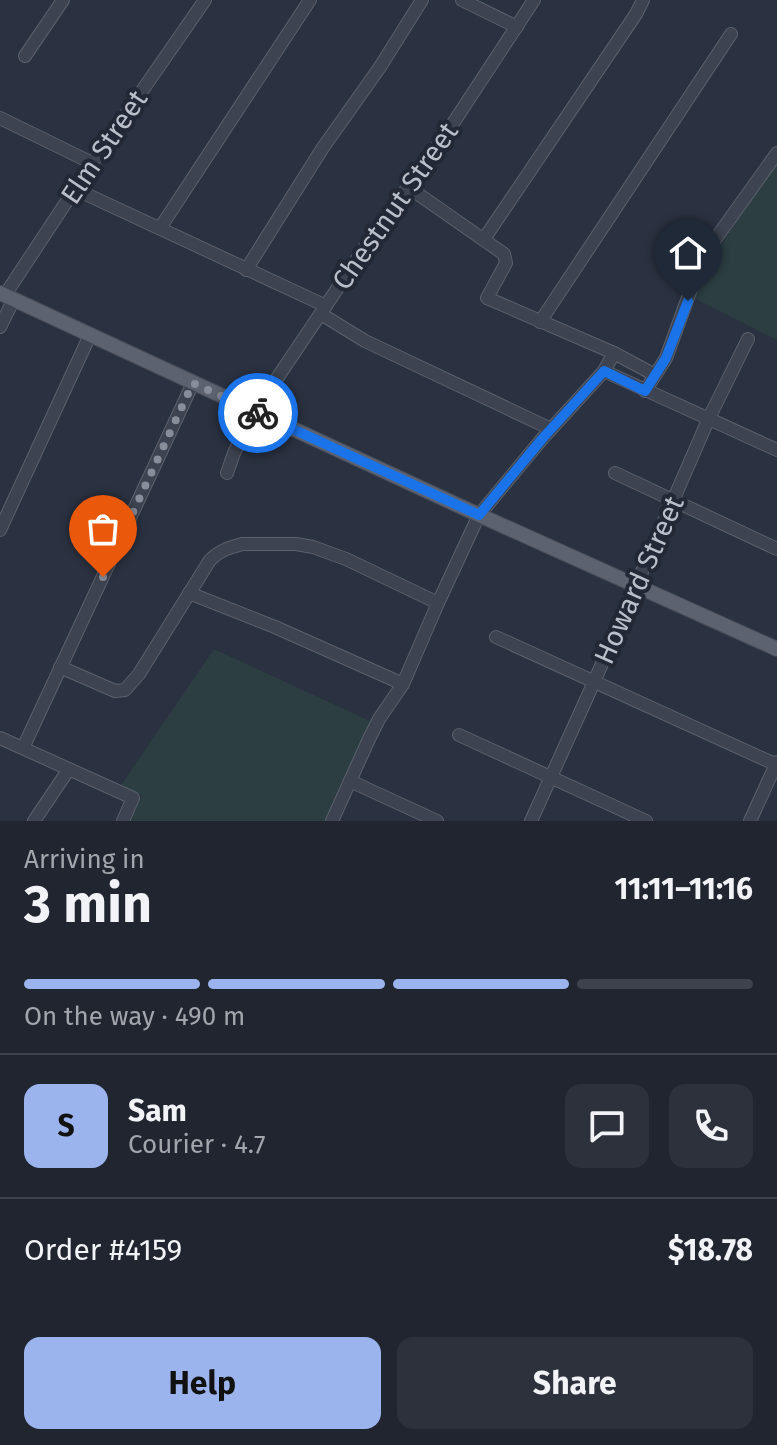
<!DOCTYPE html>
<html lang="en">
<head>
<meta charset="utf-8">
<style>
  :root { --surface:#202530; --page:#2d313c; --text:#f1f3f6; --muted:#a2a5ab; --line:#3d424c; --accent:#9cb4ee }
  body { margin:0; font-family:"Fira Sans",sans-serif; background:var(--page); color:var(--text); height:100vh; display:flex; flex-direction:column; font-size:30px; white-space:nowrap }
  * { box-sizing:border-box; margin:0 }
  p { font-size:26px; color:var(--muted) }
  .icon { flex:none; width:44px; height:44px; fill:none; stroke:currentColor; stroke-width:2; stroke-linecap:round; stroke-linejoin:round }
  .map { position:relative; height:821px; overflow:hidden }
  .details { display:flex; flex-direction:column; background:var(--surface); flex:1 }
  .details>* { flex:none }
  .pin { position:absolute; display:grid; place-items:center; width:68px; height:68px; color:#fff; margin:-82px -34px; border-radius:50% 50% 50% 0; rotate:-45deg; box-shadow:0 0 8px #0007 }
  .pin .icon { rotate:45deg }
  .courier { position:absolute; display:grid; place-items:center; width:80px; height:80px; margin:-40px; border:6px solid #1a73e8; border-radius:50%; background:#fff; color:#222; box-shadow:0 2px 10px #0007 }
  .overview em { font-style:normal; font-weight:700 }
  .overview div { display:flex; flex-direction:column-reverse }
  .overview { display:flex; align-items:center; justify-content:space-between; height:136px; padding:0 24px }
  h1 { font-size:52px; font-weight:700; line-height:60px }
  .bar { display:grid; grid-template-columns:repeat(4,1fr); gap:12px 8px; align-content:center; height:96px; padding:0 24px }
  .bar i { height:10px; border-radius:6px; background:var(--line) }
  .bar .on { background:var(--accent) }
  .bar p { grid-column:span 4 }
  .line { display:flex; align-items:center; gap:20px; padding:0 24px; border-top:2px solid var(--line) }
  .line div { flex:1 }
  .round { display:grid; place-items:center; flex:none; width:84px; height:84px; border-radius:16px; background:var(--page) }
  .button { display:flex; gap:16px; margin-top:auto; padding:16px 24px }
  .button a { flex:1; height:92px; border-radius:16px; background:var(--accent); color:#111; font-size:32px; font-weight:700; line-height:92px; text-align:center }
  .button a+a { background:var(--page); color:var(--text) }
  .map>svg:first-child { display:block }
  .green { fill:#2c3e42 }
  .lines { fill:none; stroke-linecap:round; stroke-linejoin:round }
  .minor-casing { stroke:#5b616d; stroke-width:14 }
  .major-casing { stroke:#474c59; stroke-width:16 }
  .minor { stroke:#3d4350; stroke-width:12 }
  .major { stroke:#5c626f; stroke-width:14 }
  .done { stroke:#888d9a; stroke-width:8; stroke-dasharray:0 14.4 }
  .route { stroke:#1a73e8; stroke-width:10 }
  .labels { text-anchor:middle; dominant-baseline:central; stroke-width:8; stroke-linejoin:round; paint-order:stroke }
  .street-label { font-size:28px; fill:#babfca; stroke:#222835 }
</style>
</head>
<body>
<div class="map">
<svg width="777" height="821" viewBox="0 0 777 821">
  <rect width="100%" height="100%" fill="#2a3140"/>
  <g class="green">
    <path d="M777,160V340L694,298L714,256Z"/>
    <path d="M214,649L370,721L325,821H131L142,795L121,785Z"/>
  </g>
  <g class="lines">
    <g class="minor-casing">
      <g id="minor">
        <path d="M462,0L517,27"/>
        <path d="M25,56L63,0"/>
        <path d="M0,118L92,163"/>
        <path d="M408,187L504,254L506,263L487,298L614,353L655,375"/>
        <path d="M75,189L326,306"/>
        <path d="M160,228L310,0"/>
        <path d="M484,239L636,14L643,0"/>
        <path d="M246,270L322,149L380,67L422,0"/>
        <path d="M5,295L92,163L205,0"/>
        <path d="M321,314L365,341L551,429"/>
        <path d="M540,322L731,34"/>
        <path d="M0,327L14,299"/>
        <path d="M604,371L777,450"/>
        <path d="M645,391L666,358L694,281L714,241L777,153"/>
        <path d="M227,473L234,453L255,411L372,237L448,131L534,0"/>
        <path d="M615,473L777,549"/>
        <path d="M0,530L90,335"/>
        <path d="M189,593L275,627L403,684"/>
        <path d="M496,637L777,765"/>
        <path d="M60,667L115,691L125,690L139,674L210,560L217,554L226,549L242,544H296L313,547L346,559L438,603"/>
        <path d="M459,735L646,821"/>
        <path d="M0,738L133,798L123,821"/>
        <path d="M23,748L193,383"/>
        <path d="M350,781L437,821"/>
        <path d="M34,821L69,769"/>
        <path d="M332,821L369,739L379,719L403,684L438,603L479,515L542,439L604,371L614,353"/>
        <path d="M531,821L594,682L709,418L748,339"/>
        <path d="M750,821L777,762"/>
      </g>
    </g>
    <g class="major-casing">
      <path id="major" d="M0,293L479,515L777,649"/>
    </g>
    <use href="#minor" class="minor"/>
    <use href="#major" class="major"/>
  </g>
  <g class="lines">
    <path class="done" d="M103,577L193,383L258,413"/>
    <path class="route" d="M258,413L479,515L542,439L604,371L645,391L666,358L688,301"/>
  </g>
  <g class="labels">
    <g class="street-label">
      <text transform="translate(104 147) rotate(-56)">Elm Street</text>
      <text transform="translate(395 206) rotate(-55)">Chestnut Street</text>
      <text transform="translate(639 580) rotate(-66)">Howard Street</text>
    </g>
  </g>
</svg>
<div class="pin" style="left:103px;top:577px;background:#ea580c"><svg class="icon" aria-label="bag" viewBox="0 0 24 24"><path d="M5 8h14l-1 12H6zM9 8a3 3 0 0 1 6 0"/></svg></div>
<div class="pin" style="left:688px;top:301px;background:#1f2937"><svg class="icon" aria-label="home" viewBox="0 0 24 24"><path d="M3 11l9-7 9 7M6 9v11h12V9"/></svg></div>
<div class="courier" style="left:258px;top:413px"><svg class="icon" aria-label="bike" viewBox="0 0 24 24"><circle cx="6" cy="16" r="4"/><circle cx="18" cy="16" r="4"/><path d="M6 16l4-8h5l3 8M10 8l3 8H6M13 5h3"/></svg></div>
</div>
<section class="details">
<div class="overview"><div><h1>3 min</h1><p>Arriving in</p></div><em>11:11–11:16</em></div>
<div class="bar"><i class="on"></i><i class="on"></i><i class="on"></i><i></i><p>On the way · 490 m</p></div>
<div class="line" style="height:144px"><b class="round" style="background:var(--accent);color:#111">S</b><div><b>Sam</b><p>Courier · 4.7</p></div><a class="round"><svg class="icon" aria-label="chat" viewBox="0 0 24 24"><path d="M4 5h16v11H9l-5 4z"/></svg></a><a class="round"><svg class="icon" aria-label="phone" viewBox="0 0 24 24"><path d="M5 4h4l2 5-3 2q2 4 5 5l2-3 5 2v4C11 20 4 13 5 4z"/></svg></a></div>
<div class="line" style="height:104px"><div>Order #4159</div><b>$18.78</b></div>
<div class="button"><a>Help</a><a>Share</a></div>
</section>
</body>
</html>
